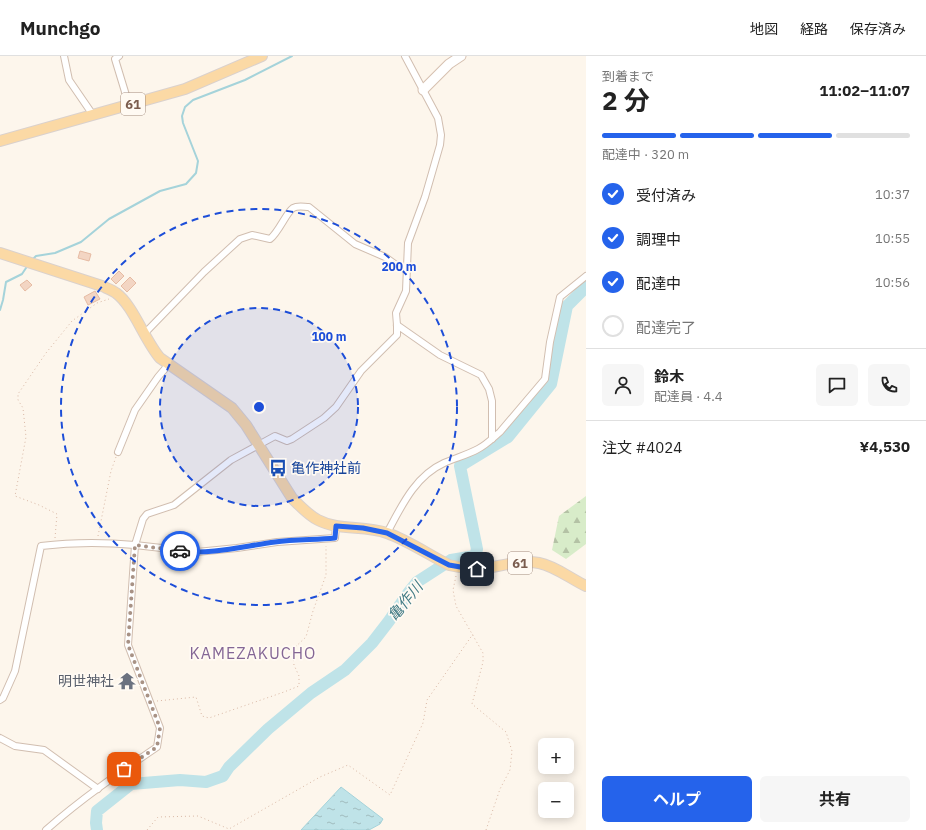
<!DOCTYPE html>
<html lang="ja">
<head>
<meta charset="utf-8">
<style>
  :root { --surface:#fff; --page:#f6f6f6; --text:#222; --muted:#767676; --line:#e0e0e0; --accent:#2563eb }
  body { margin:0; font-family:"IBM Plex Sans","Noto Sans JP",sans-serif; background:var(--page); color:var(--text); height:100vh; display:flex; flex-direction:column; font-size:15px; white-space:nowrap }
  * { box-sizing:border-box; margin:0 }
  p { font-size:13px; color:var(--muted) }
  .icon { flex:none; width:22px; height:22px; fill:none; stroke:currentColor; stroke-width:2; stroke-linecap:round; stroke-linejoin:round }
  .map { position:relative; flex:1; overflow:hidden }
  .side { display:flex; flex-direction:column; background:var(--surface); width:340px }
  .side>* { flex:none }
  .controls { position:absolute; left:538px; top:682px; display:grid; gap:8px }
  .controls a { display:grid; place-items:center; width:36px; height:36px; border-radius:6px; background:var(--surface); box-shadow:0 2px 10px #0003; font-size:20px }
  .pin { position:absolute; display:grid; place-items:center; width:34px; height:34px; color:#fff; margin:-17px; border-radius:8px; box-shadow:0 2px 6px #0006 }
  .courier { position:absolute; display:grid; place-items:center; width:40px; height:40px; margin:-20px; border:3px solid #2563eb; border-radius:50%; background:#fff; color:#222; box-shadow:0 1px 5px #0007 }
  .summary em { font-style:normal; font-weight:700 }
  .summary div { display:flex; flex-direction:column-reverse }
  .summary { display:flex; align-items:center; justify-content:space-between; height:68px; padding:0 16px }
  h1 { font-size:26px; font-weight:700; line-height:30px }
  .bar { display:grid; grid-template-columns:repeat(4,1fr); gap:6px 4px; align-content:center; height:48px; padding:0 16px }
  .bar i { height:5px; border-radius:3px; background:var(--line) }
  .bar .on { background:var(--accent) }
  .bar p { grid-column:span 4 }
  .line { display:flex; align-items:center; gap:10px; padding:0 16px; border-top:1px solid var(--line) }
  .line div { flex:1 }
  .round { display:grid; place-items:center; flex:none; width:42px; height:42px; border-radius:6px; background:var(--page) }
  ol { padding:0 16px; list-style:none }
  li { display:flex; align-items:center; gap:12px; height:44px }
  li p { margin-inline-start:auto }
  li .icon { padding:4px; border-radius:50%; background:var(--accent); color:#fff; stroke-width:4 }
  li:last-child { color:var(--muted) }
  li i { width:22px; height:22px; border:2px solid var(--line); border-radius:50% }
  .button { display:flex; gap:8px; margin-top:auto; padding:8px 16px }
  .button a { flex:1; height:46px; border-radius:6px; background:var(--accent); color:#fff; font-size:16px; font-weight:700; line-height:46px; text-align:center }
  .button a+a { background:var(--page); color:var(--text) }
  header { display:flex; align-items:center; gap:24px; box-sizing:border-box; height:56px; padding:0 20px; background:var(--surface); border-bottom:1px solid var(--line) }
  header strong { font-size:19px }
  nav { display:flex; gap:22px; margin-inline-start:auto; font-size:14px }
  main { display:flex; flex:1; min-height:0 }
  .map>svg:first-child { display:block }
  .forest { fill:url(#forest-firs) }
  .water { fill:url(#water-ripples); stroke:#a5d3da }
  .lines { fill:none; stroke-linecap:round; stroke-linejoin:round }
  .stream { stroke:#a5d3da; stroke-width:2 }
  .river { stroke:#bfe3e8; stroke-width:12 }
  .building { fill:#f3d5c3; stroke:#e6bba3 }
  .street-casing { stroke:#d1beb0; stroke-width:8 }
  .secondary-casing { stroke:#d6c0b0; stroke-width:11 }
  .primary-casing { stroke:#dad1cd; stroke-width:12 }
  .path { stroke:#d9b8a5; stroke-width:1; stroke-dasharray:1 3; stroke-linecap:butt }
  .street { stroke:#fff; stroke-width:6 }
  .secondary { stroke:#fff; stroke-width:9 }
  .primary { stroke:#fbd9a5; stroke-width:10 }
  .done { stroke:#a89285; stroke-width:4; stroke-dasharray:0 7.2 }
  .route { stroke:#2563eb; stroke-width:5 }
  .ring { fill:none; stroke:#1d4ed8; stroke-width:2; stroke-dasharray:7 5 }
  .labels { text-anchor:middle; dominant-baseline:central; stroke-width:3.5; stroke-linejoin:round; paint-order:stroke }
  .shield { fill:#fffaf3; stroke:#a28b7f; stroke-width:1 }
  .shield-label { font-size:13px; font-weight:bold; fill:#7a5c4d }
  .transit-label { font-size:14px; fill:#164399; stroke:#fffaf3; text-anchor:start }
  .worship-label { font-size:14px; fill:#5b616d; stroke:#fffaf3; text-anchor:end }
  .water-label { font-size:15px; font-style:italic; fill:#437c86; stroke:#fffaf3 }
  .quarter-label { font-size:16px; letter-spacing:1px; fill:#846695; stroke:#fffaf3 }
  .centre { fill:#1d4ed8; stroke:#fffaf3; stroke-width:2 }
  .ring-label { font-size:12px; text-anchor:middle; font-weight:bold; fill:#1d4ed8; stroke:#fffaf3; stroke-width:3.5; stroke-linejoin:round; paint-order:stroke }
</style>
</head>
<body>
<header>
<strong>Munchgo</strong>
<nav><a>地図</a><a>経路</a><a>保存済み</a></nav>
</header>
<main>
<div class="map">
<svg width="586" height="774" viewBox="0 0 586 774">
  <defs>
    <pattern id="forest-firs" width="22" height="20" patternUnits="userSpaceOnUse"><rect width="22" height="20" fill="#d8ecc9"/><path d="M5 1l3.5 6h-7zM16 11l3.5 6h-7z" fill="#b4c2a5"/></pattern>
    <pattern id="water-ripples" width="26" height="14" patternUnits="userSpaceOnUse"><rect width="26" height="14" fill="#bfe3e8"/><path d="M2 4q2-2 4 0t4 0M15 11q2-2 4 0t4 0" fill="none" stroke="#a0bbbe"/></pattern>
  </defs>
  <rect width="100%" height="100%" fill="#fdf6ec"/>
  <path class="forest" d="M586,440V488L566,503L552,494L559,460Z"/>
  <path class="water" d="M341,731L383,763L380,768L369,774H301Z"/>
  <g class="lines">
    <g class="stream">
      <path d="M32,204L36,200L55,197L81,186L109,163L160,135L186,128L196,117L198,105L183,67L182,60L185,51L193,44L245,24L292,0"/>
      <path d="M0,254L3,244L6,226L22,218L28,209"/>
    </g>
    <path class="river" d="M97,774L96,767L97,755L131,728L180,724L206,726L223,720L229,711L268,673L311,637L345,614L372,587L389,565L409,536L417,526L451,504L475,500L477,493L460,410L508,381L551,328L567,250L586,231"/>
  </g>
  <g class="building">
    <path d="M80,195L91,198L89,205L78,202Z"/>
    <path d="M119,215L124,220L116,228L111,223Z"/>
    <path d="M130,221L136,227L127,236L121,230Z"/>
    <path d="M27,224L32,229L25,235L20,229Z"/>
    <path d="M95,235L100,243L88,249L84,241Z"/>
  </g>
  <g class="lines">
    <g class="street-casing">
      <g id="street">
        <path d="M64,0L69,24L93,59"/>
        <path d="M119,0L115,3L129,49"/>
        <path d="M397,269L440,299L481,319L489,333L492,345V383"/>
        <path d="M144,278L204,216L240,183L252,179L270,183C279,176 286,157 293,152C298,149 304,151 309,151L355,188L385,201L399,211L408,214"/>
        <path d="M118,396L135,354L158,321L169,308"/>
        <path d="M387,477C401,451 415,420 444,407C455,402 467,399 478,393C486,389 493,382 500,376L545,323L550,286L560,241L586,220"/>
        <path d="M0,644L3,642L15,615L41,490C73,486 103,486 135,489L143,463L147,458L174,449L231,404L275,380L287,385L292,383L324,362L336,351L361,315L397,279V269L396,257L406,235L408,187L425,141L440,89L441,79L438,62L405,0"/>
        <path d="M0,682L15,690L44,694L98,733"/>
        <path d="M46,774C81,743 119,717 157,691L160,672L128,589L135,489L197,496L237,492L277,486L335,482L336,470"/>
      </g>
    </g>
    <g class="secondary-casing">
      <path id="secondary" d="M423,34L449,8L461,0"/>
    </g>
    <g class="primary-casing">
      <g id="primary">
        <path d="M0,85L185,33L262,0"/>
        <path d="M0,197L102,230C106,232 112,234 116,237C133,249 145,285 160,302L232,352L246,369L292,442C300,450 308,459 318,464C339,475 364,469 387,477C409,485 429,499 449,509C458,511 468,513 477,513C497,512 518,503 539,507C555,510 571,523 586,530"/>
      </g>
    </g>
    <g class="path">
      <path d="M98,480L111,415L116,401"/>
      <path d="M55,482L57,458L39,449L15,440L26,381L23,352L18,344V338L46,297L72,265L97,247L109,243"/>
      <path d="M456,520L453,534L456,550L483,597V606L472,648L506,676L512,695L510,714L500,733L486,774"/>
      <path d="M157,645L196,641L202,660L209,662L284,636L299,630V620L294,609L292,594L306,581L313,555L326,519V490"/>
      <path d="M147,774L158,761L198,760L229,773L320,721L348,709L390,739L423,667L427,644L473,578"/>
    </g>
    <use href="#street" class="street"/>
    <use href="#secondary" class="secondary"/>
    <use href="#primary" class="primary"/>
  </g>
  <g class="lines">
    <path class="done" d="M124,713L157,691L160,672L128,589L135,489L180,495"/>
    <path class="route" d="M180,495C211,499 244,490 275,486C295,483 315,484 335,482L336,470L363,472L387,477L449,509L466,512L477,513"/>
  </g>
  <circle cx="259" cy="351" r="99" fill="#1d4ed8" fill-opacity=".12"/>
  <g class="ring">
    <circle cx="259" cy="351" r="99"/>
    <circle cx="259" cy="351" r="198"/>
  </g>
  <defs>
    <g id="bus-bare" transform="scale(1.38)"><path d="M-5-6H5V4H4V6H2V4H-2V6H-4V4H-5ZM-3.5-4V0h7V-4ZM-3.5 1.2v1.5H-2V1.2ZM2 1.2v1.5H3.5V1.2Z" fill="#1a4fb4" stroke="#fffaf3" stroke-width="2.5" paint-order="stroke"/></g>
    <g id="temple-bare" transform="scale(1.38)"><path d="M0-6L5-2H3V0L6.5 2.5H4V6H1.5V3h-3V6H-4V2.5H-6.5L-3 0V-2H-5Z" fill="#6b7280" stroke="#fffaf3" stroke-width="2.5" paint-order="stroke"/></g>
  </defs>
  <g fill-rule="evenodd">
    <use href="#bus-bare" x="278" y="412"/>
    <use href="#temple-bare" x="127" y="625"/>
  </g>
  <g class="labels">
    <g class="shield">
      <rect x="121" y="37" width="24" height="22" rx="3"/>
      <rect x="508" y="496" width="24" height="22" rx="3"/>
    </g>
    <g class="shield-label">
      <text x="133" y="48">61</text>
      <text x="520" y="507">61</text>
    </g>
    <g class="transit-label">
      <text x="291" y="412">亀作神社前</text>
    </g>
    <g class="worship-label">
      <text x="114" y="625">明世神社</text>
    </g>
    <g class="water-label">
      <text transform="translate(405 545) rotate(-51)">亀作川</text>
    </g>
    <g class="quarter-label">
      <text x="253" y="597">KAMEZAKUCHO</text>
    </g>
  </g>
  <circle cx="259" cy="351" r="6" class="centre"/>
  <g class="ring-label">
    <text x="399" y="215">200 m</text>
    <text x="329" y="285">100 m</text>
  </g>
</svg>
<div class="controls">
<a>+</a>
<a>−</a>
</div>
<div class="pin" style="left:124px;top:713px;background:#ea580c"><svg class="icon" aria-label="bag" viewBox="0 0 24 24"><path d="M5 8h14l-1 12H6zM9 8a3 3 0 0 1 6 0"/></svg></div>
<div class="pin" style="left:477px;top:513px;background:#1f2937"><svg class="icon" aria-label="home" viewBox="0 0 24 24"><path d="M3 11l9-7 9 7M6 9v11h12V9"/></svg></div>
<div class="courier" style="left:180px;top:495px"><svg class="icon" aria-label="car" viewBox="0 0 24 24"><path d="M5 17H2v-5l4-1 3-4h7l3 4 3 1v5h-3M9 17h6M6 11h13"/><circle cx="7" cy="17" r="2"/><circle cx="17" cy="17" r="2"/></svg></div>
</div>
<section class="side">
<div class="summary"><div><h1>2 分</h1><p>到着まで</p></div><em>11:02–11:07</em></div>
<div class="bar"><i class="on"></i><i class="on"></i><i class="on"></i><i></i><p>配達中 · 320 m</p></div>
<ol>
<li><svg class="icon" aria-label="check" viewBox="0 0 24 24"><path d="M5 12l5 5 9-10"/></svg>受付済み<p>10:37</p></li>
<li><svg class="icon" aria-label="check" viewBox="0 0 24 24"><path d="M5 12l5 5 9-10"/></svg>調理中<p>10:55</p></li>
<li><svg class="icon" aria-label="check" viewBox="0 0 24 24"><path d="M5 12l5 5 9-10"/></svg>配達中<p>10:56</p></li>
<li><i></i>配達完了</li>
</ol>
<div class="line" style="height:72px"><a class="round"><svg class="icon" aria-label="person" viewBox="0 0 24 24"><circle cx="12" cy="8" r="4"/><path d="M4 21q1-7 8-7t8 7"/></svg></a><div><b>鈴木</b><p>配達員 · 4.4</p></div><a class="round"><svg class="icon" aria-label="chat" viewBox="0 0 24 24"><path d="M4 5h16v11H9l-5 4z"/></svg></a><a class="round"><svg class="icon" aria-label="phone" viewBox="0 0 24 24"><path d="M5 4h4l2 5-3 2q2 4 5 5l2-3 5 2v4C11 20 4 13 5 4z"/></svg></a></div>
<div class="line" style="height:52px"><div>注文 #4024</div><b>¥4,530</b></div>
<div class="button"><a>ヘルプ</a><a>共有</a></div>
</section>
</main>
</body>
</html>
